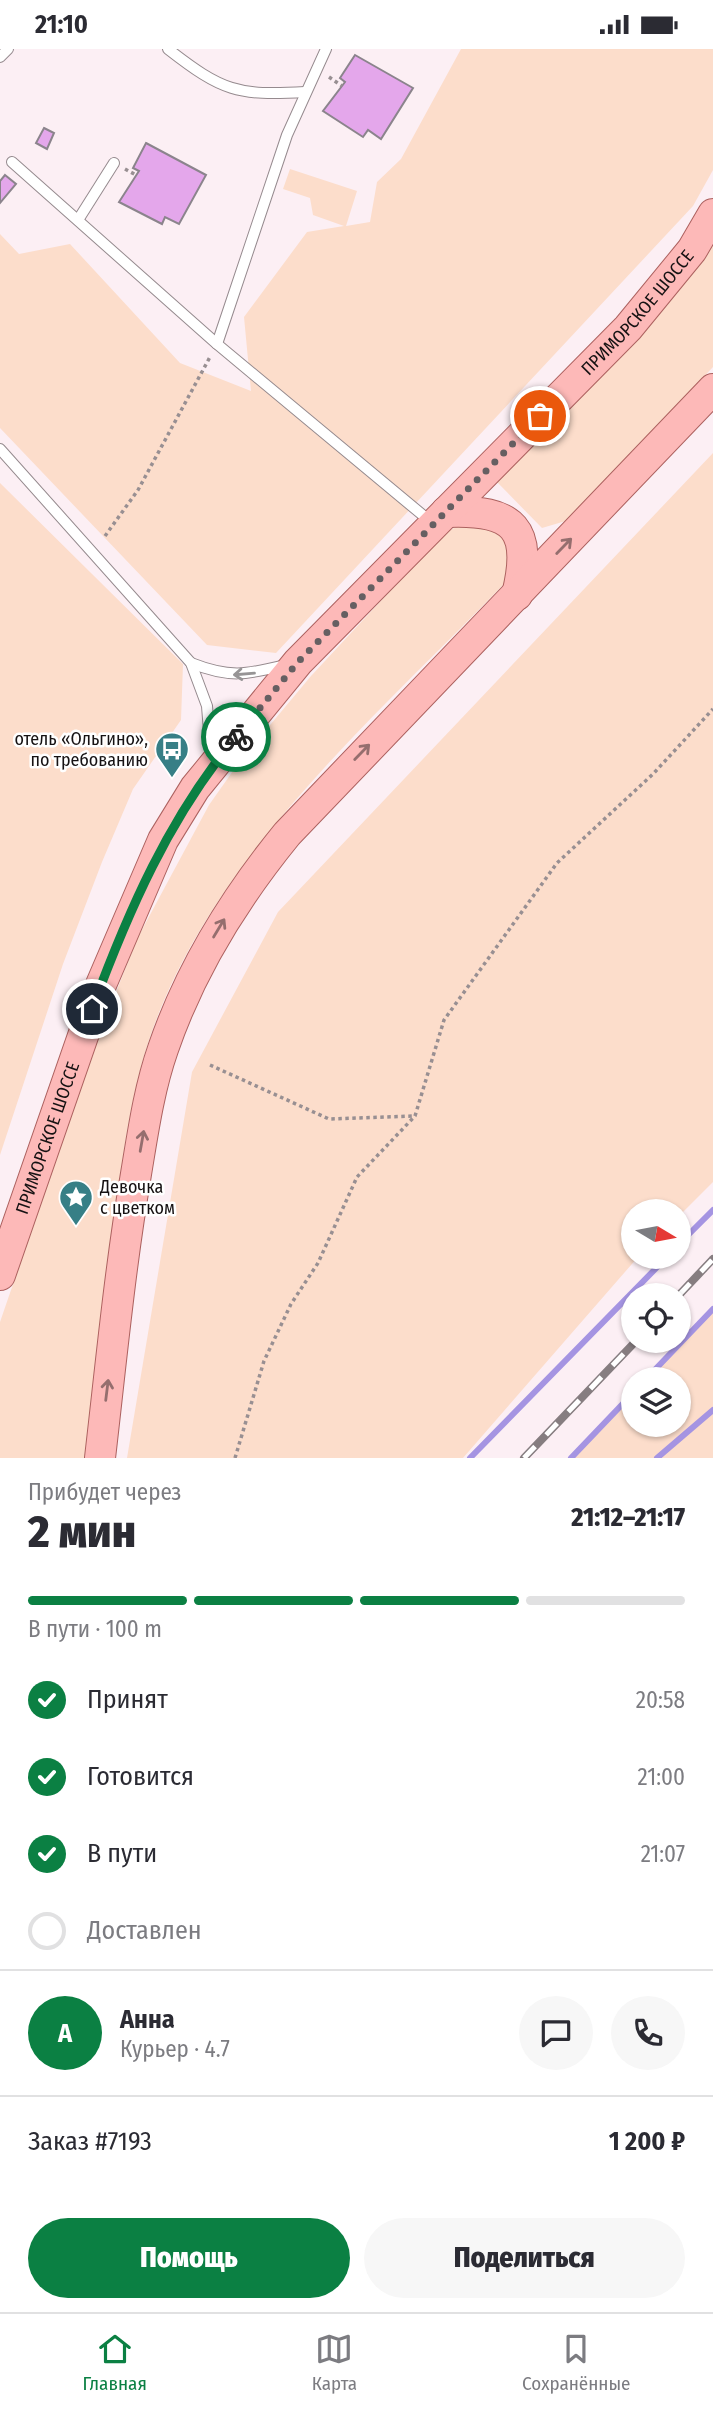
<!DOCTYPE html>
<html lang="ru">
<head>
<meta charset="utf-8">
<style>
  :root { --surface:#fff; --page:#f7f7f7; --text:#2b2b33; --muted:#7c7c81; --line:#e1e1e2; --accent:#0b8043 }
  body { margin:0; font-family:"Fira Sans Condensed",sans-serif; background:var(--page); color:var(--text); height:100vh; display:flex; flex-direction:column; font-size:26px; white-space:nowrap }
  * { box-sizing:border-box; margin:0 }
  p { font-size:23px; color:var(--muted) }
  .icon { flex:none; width:38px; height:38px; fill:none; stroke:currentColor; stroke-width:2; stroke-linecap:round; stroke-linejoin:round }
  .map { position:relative; height:1409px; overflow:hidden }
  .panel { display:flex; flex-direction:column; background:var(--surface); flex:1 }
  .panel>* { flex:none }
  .needle { width:46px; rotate:100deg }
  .controls { position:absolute; left:621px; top:1150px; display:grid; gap:14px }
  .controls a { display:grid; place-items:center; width:70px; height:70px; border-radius:50%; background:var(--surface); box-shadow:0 2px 5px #0004; font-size:35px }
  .pin { position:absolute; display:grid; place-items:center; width:60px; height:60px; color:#fff; margin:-30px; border:4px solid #fff; border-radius:50%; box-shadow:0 2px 7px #0007 }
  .courier { position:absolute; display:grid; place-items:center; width:70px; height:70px; margin:-35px; border:5px solid #0b8043; border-radius:50%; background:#fff; color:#222; box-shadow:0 2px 9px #0007 }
  .headline em { font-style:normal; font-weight:800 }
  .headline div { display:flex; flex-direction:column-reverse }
  .headline { display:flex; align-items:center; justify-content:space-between; height:119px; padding:0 28px }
  h1 { font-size:46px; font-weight:800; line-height:52px }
  .bar { display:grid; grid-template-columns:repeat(4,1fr); gap:10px 7px; align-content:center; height:84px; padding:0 28px }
  .bar i { height:9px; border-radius:5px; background:var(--line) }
  .bar .active { background:var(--accent) }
  .bar p { grid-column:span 4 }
  .line { display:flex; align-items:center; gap:18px; padding:0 28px; border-top:2px solid var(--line) }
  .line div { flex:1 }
  .round { display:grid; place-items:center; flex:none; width:74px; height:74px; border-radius:37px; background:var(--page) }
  ol { padding:0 28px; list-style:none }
  li { display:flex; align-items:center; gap:21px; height:77px }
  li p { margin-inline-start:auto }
  li .icon { padding:7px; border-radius:50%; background:var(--accent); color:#fff; stroke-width:4 }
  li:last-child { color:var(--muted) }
  li i { width:38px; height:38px; border:4px solid var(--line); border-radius:50% }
  .action { display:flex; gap:14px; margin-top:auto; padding:14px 28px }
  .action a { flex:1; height:80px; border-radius:42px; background:var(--accent); color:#fff; font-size:28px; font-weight:800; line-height:80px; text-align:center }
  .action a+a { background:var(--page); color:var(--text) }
  .status { display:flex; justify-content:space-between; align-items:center; height:49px; padding:0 35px; background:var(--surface); direction:ltr }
  .status svg { height:19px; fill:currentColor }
  .dock { display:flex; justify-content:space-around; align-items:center; height:98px; border-top:2px solid var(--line); background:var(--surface); font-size:19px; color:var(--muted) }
  .dock a { display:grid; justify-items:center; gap:4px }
  .dock .active { color:var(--accent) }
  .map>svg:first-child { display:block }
  .green { fill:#fcddcb }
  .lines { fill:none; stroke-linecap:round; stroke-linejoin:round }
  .stream { stroke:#a594e2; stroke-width:6 }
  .building { fill:#e4a7eb; stroke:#8b848c; stroke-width:2 }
  .service-casing { stroke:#958a8e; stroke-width:12 }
  .primary-casing { stroke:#ac615f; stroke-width:32 }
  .path { stroke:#988f92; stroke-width:3.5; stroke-dasharray:3.5 3.5; stroke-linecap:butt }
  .service { stroke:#fff; stroke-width:10 }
  .primary { stroke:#fdb9b8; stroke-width:30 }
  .rail-casing { stroke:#867d80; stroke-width:8 }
  .rail { stroke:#fff; stroke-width:5; stroke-dasharray:16; stroke-linecap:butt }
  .oneway { stroke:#956e6e }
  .oneway2 { stroke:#969495 }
  .done { stroke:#665f62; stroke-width:7; stroke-dasharray:0 12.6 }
  .route { stroke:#0b8043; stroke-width:9 }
  .labels { text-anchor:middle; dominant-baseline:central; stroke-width:5; stroke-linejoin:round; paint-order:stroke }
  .street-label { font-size:18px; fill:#161213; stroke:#fff }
  .poi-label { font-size:18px; fill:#161213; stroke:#fff; text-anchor:end }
</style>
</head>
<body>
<div class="status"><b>21:10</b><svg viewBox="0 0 49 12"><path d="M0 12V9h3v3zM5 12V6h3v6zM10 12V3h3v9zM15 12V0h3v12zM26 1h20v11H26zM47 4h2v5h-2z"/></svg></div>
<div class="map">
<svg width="713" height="1409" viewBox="0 0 713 1409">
  <rect width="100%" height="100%" fill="#fceff4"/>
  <g class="green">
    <path d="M461,0H713V121L693,157L276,604L207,596L0,379V185L19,205L70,195L180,314L251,342L244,268L307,183L344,177L313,166L310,149L283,140L290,120L357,142L346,177L370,173L377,133L401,110Z"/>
    <path d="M713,186V318L569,471L542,479L494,430Z"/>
    <path d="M713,404V1133L679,1167V1162H634V1208H638L463,1409H127L192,1023L278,863Z"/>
    <path d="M0,434L183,615L181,671L133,740L102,813L63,915L0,1106Z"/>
    <path d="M458,477C503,481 517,485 505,534C376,668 214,805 151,985C131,1043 123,1106 115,1166C105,1247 98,1328 90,1409H0V1273L96,994L137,890L209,756L240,712L311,627L444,484Z"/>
    <path d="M713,1260V1409H571L633,1343L634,1376H679V1330H646Z"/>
  </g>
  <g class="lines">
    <g class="stream">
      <path d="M679,1195L713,1161"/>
      <path d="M646,1330L713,1260"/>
      <path d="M470,1409L667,1208"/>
      <path d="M571,1409L634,1343"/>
      <path d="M657,1409L713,1361"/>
    </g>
  </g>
  <g class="building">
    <path d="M355,6L413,39L381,90L368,81L363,88L323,62L345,33L340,29Z"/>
    <path d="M44,79L54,84L47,100L36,94Z"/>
    <path d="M146,94L206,126L179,175L165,168L162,175L119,153L139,122L133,119Z"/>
    <path d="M5,126L16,135L0,154V132Z"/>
  </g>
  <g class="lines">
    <g class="service-casing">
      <g id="service">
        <path d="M168,0C222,42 237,47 305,43"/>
        <path d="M0,8L8,0"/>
        <path d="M12,113L217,295L431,473"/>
        <path d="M78,171L114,114"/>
        <path d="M217,295L287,86L326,0"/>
        <path d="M0,400L191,614L207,657L211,708"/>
        <path d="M191,614C229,629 246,626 285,616"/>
      </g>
    </g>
    <g class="primary-casing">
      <g id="primary">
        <path d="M446,463C515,460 533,480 517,546"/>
        <path id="s1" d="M0,1226L100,938L163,791L195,739L298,613L628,279L692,201L713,165"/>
        <path d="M100,1409C111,1314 120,1219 136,1125C143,1083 149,1040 163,1000C190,921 234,850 287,785L713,340"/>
      </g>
    </g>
    <g class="path">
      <path d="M329,28L342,37"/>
      <path d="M125,120L136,126"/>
      <path d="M105,487L138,441L210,308"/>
      <path d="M210,1016L329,1070L415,1067"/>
      <path d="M235,1409L264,1312L291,1255L318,1214L357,1128L415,1067L444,971L557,814L653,725L713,660"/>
    </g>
    <use href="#service" class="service"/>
    <use href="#primary" class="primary"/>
    <g class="rail-casing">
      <g id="rail">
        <path d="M679,1246L713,1210"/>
        <path d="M524,1409L636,1292"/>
      </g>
    </g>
    <use href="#rail" class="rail"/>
  </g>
  <defs><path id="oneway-shaft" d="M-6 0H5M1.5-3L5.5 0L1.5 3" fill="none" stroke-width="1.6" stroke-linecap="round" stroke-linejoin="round" transform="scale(1.75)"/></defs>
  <g class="oneway">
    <use href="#oneway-shaft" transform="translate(564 497) rotate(-46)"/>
    <use href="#oneway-shaft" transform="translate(362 703) rotate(-46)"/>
    <use href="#oneway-shaft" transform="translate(219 879) rotate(-59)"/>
    <use href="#oneway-shaft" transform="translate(142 1092) rotate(-80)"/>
    <use href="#oneway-shaft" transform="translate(107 1341) rotate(-83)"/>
  </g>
  <use class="oneway2" href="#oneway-shaft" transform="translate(244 625) rotate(175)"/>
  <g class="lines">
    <path class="done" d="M236,688L298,613L540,367"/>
    <path class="route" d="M92,960C128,863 169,768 236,688"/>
  </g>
  <defs>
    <g id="bus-pin" transform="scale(1.75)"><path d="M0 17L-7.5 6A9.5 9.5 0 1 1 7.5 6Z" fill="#377f86" stroke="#fff"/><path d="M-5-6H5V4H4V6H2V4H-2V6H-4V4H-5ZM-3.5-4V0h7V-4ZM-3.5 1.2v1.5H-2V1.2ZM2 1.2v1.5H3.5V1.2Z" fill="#fff"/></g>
    <g id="sight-pin" transform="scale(1.75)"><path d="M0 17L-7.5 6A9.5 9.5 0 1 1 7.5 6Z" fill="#377f86" stroke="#fff"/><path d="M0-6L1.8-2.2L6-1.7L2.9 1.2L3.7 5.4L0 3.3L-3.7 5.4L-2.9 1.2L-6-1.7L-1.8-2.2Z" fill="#fff"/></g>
  </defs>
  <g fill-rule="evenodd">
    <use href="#bus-pin" x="172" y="700"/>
    <use href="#sight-pin" x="76" y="1148"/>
  </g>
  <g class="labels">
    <g class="street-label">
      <text stroke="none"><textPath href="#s1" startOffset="1176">ПРИМОРСКОЕ ШОССЕ</textPath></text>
      <text stroke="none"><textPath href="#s1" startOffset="145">ПРИМОРСКОЕ ШОССЕ</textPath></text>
    </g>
    <g class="poi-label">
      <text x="148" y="690">отель «Ольгино»,<tspan x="148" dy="21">по требованию</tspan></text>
      <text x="100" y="1138" text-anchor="start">Девочка<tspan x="100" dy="21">с цветком</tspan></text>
    </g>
  </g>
</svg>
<div class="controls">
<a><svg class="needle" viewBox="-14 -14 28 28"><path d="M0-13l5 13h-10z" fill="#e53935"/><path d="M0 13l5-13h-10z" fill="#7c7c81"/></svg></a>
<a><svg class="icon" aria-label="locate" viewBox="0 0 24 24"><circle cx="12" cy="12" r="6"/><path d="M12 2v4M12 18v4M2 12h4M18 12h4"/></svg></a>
<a><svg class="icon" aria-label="layers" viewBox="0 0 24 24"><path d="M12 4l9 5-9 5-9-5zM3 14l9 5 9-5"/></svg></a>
</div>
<div class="pin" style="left:540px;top:367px;background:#ea580c"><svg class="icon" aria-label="bag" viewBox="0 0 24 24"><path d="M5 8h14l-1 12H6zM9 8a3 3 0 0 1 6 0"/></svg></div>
<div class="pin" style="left:92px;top:960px;background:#1f2937"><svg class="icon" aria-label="home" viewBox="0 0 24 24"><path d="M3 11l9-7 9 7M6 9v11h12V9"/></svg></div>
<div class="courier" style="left:236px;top:688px"><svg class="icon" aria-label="bike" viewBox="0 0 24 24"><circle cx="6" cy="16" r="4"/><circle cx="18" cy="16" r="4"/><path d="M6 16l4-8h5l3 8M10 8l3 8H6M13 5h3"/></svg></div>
</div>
<section class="panel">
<div class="headline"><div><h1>2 мин</h1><p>Прибудет через</p></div><em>21:12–21:17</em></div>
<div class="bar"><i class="active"></i><i class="active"></i><i class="active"></i><i></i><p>В пути · 100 m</p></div>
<ol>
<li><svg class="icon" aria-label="check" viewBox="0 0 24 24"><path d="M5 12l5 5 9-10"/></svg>Принят<p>20:58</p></li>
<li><svg class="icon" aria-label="check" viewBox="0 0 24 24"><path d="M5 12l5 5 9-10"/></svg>Готовится<p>21:00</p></li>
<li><svg class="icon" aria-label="check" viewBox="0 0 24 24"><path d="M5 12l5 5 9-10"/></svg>В пути<p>21:07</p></li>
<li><i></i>Доставлен</li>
</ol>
<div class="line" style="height:126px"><b class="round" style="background:var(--accent);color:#fff">А</b><div><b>Анна</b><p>Курьер · 4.7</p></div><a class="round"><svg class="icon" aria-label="chat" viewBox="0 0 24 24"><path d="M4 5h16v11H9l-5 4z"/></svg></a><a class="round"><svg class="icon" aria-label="phone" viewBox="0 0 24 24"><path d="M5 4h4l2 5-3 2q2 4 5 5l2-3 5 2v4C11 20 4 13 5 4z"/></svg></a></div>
<div class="line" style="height:91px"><div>Заказ #7193</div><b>1 200 ₽</b></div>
<div class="action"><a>Помощь</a><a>Поделиться</a></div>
</section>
<nav class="dock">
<a class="active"><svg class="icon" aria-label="home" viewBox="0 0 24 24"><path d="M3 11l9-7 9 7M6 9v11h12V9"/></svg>Главная</a>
<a><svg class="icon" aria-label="map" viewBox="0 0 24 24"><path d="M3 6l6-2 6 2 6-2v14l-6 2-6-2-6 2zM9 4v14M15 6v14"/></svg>Карта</a>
<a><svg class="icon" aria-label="saved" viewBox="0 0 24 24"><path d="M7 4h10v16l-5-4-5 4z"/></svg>Сохранённые</a>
</nav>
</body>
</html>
